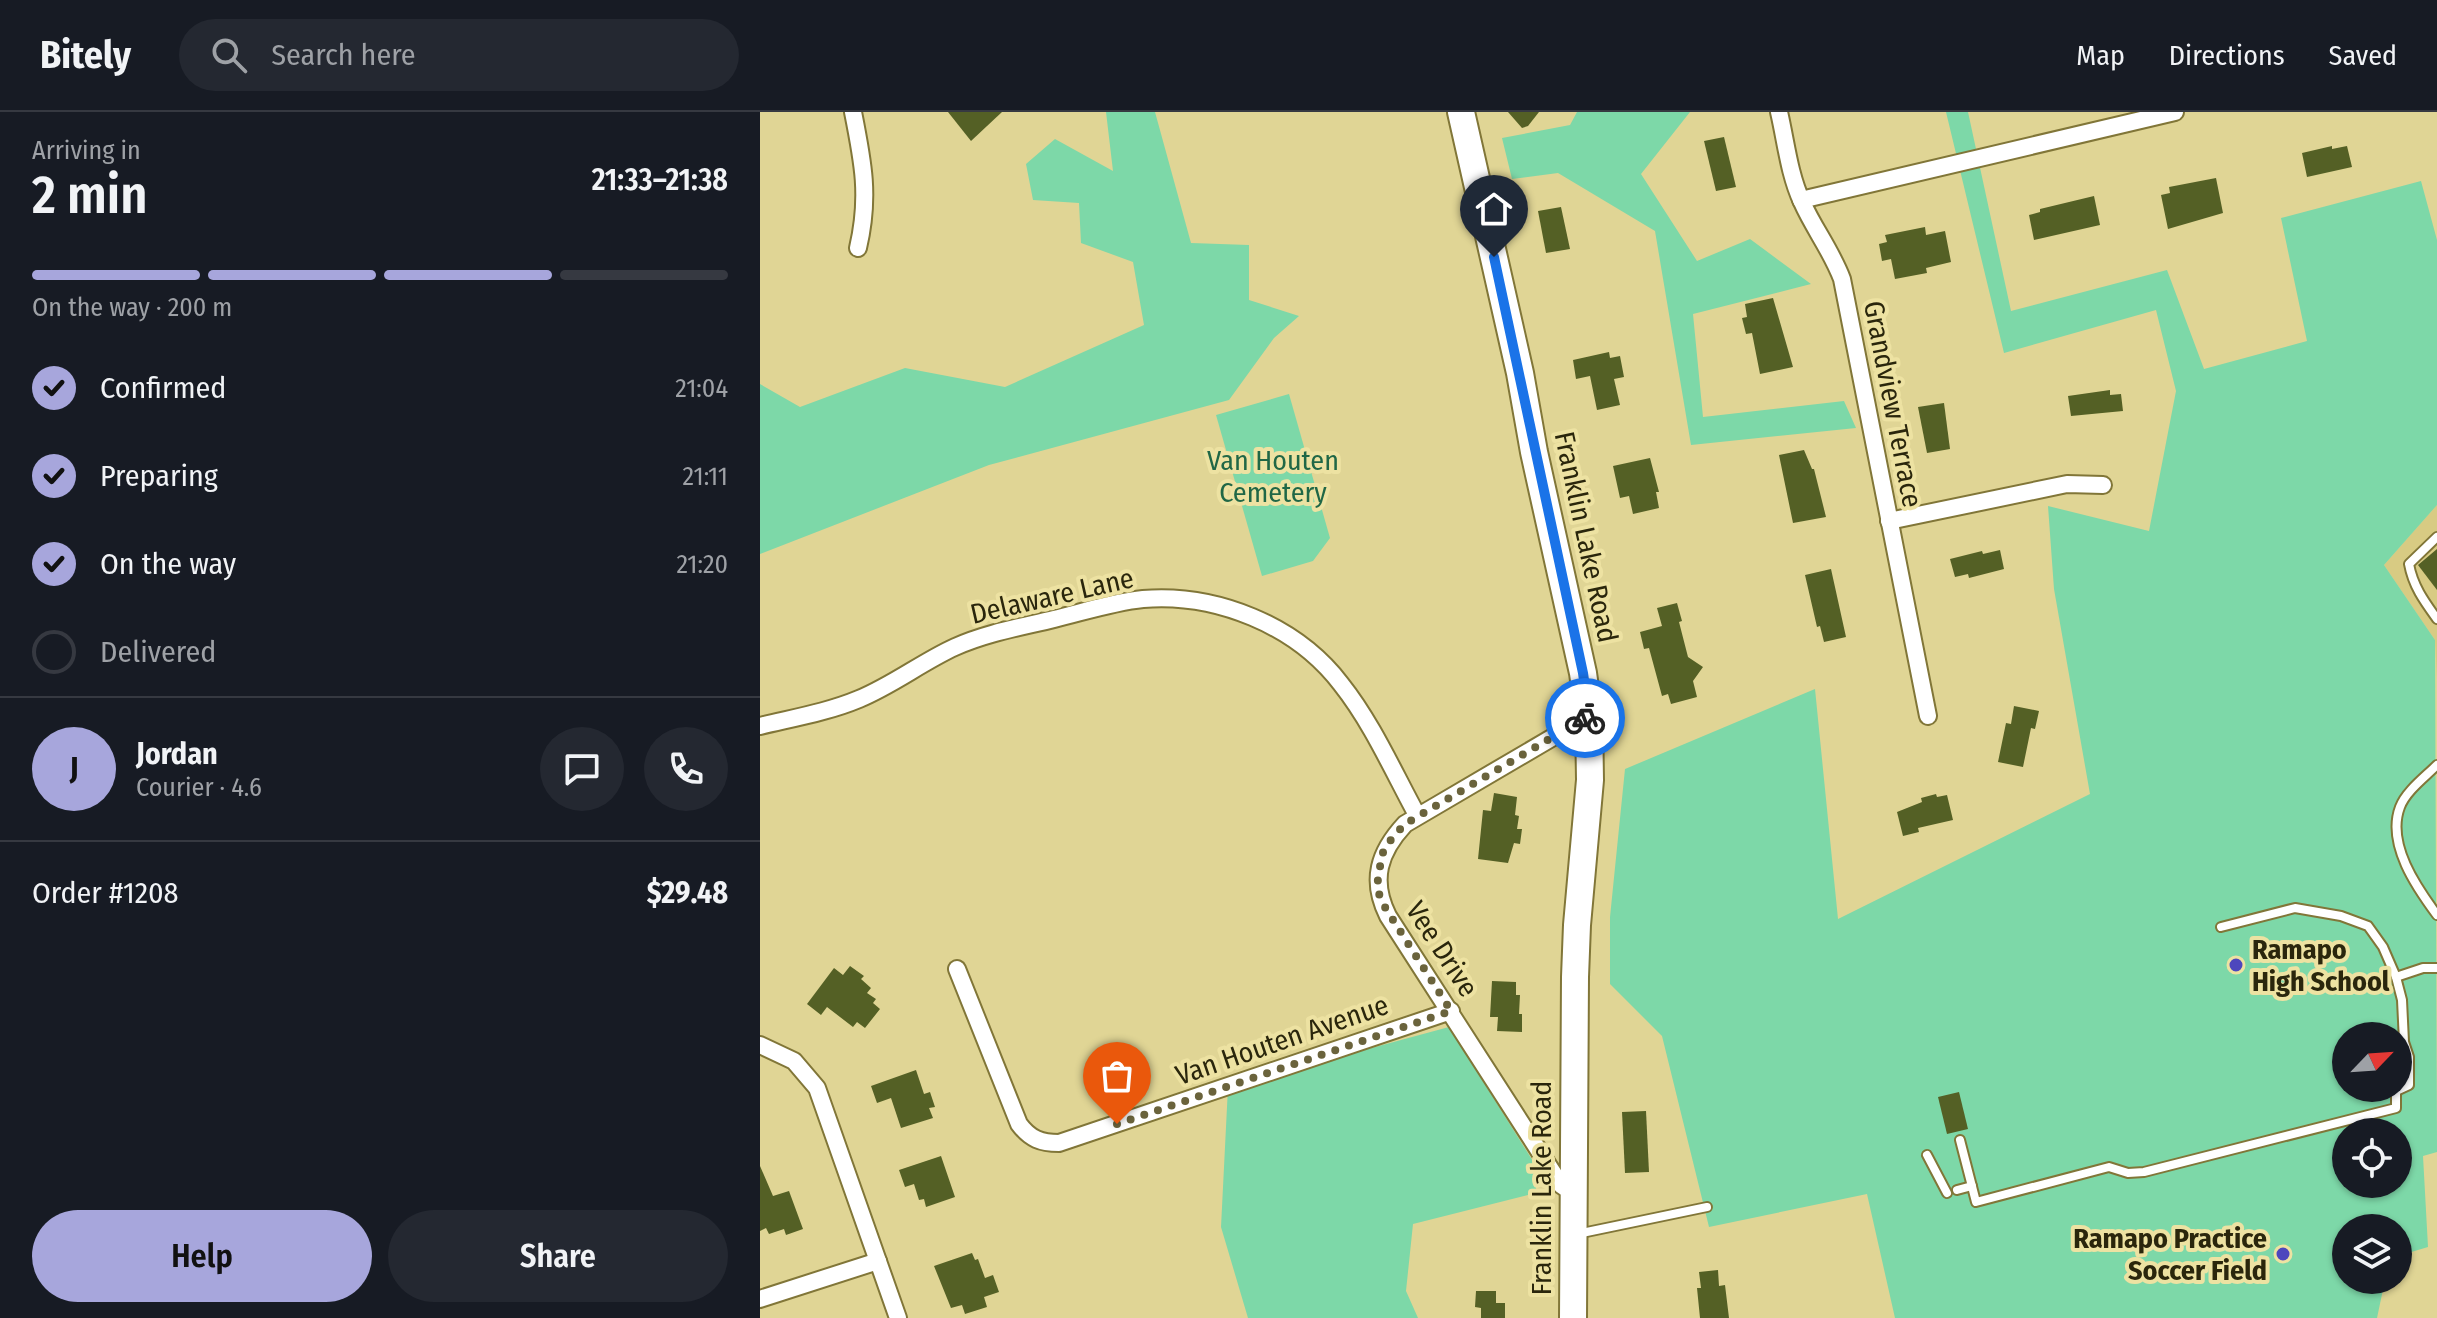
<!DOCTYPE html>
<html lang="en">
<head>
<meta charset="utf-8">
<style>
  :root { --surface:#171b24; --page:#242831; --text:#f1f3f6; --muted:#9ea1a6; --line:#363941; --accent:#a7a6dc }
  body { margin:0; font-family:"Fira Sans Condensed",sans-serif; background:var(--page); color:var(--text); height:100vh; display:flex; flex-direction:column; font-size:30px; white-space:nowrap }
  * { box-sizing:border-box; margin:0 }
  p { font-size:26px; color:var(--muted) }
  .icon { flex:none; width:44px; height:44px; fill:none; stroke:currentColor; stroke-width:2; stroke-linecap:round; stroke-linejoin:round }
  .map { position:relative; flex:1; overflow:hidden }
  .details { display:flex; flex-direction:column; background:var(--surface); width:760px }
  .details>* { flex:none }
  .needle { width:52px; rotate:65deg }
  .fabs { position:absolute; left:1572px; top:910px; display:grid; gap:16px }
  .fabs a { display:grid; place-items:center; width:80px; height:80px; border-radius:50%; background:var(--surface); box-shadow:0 2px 6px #0004; font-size:40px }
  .pin { position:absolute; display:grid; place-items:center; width:68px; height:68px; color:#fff; margin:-82px -34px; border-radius:50% 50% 50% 0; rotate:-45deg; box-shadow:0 0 8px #0007 }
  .pin .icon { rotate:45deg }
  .courier { position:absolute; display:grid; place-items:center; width:80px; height:80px; margin:-40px; border:6px solid #1a73e8; border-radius:50%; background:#fff; color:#222; box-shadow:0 2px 10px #0007 }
  .overview em { font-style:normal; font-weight:600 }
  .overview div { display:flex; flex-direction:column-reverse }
  .overview { display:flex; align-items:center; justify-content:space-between; height:136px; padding:0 32px }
  h1 { font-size:52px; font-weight:600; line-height:60px }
  .bar { display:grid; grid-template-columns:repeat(4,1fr); gap:12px 8px; align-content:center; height:96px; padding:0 32px }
  .bar i { height:10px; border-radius:6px; background:var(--line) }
  .bar .current { background:var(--accent) }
  .bar p { grid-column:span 4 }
  .line { display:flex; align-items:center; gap:20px; padding:0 32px; border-top:2px solid var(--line) }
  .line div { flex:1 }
  .round { display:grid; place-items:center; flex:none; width:84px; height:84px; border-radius:42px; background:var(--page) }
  ol { padding:0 32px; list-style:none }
  li { display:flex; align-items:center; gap:24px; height:88px }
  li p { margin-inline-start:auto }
  li .icon { padding:8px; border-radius:50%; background:var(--accent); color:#111; stroke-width:4 }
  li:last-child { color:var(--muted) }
  li i { width:44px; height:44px; border:4px solid var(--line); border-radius:50% }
  .button { display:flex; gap:16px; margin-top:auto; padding:16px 32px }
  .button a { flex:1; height:92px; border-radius:48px; background:var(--accent); color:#111; font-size:32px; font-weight:600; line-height:92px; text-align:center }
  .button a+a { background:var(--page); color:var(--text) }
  header { display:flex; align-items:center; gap:48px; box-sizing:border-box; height:112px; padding:0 40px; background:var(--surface); border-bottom:2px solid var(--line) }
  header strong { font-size:38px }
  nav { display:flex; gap:44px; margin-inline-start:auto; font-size:28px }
  .search { width:560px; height:72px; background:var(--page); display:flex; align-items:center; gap:20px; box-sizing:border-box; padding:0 28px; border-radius:44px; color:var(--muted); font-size:30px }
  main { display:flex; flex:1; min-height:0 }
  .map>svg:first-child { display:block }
  .built { fill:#d8cb83 }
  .green { fill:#7dd8a8; fill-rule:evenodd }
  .building { fill:#546025 }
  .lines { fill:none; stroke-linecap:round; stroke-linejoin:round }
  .lane-casing { stroke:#817638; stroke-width:12 }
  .street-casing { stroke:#817638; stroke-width:20 }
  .primary-casing { stroke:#817638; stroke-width:30 }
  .lane { stroke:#fff; stroke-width:8 }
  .street { stroke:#fff; stroke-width:16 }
  .primary { stroke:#fff; stroke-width:26 }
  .done { stroke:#6a633c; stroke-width:8; stroke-dasharray:0 14.4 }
  .route { stroke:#1a73e8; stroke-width:10 }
  .poi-dot { fill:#4d47bd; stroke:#ede2a2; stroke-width:3 }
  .labels { text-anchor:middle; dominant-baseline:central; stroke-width:8; stroke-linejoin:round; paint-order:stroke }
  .street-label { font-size:28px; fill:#2a260c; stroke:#ede2a2 }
  .park-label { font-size:28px; fill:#206746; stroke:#ede2a2 }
  .poi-label { font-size:28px; font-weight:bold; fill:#2a260c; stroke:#ede2a2; text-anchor:start }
</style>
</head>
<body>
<header>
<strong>Bitely</strong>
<div class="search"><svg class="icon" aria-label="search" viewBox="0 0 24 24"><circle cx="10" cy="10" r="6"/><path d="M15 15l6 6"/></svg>Search here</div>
<nav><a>Map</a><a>Directions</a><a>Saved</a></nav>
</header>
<main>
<section class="details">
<div class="overview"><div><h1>2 min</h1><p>Arriving in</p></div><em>21:33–21:38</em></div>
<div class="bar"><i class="current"></i><i class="current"></i><i class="current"></i><i></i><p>On the way · 200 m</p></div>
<ol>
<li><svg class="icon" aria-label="check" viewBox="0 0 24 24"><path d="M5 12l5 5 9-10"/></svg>Confirmed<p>21:04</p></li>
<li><svg class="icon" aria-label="check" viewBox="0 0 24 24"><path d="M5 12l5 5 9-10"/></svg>Preparing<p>21:11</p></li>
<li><svg class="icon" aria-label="check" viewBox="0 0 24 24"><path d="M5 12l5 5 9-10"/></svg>On the way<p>21:20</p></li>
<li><i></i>Delivered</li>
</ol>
<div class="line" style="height:144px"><b class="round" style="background:var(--accent);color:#111">J</b><div><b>Jordan</b><p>Courier · 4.6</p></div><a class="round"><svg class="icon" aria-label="chat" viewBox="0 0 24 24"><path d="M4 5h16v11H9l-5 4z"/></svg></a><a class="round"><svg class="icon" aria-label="phone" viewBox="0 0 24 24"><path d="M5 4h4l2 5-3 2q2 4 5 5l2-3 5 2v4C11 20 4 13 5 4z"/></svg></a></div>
<div class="line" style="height:104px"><div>Order #1208</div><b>$29.48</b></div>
<div class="button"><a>Help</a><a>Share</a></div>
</section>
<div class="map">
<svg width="1677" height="1206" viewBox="0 0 1677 1206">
  <rect width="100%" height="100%" fill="#e0d595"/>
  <path class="built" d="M1677,393V567L1675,528L1624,453Z"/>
  <g class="green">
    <path d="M346,0H395L431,131L489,133V188L539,204L514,226L469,288L229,353L0,442V272L40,295L145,256L245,275L384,213L373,150L321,131L319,91L273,88L266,52L295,27L353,59Z"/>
    <path d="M817,0H930L881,62L937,149L990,127L1051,172L933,202L943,305L1084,289L1096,316L931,333L895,119L798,61L752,67L742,26L810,13Z"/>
    <path d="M1186,0H1208L1251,199L1407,158L1444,257L1547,229L1521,106L1661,69L1677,128V393L1624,453L1675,528L1677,1040L1663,1044L1668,1135L1638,1144V1116H1586V1168H1625L1617,1206H1135L1107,1082L949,1115L902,924L850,872V805L865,657L1055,577L1078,807L1330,682L1294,477L1288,394L1389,419L1416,279L1396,198L1244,241ZM1586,924H1638V976H1586ZM1586,1020H1638V1072H1586Z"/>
    <path d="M529,282L570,426L553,449L502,464L456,303Z"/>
    <path d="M689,915L776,1054V1081L653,1112L646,1179L658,1206H488L461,1115L468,975Z"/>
  </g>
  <g class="building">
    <path d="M188,0H242L211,29Z"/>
    <path d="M748,0H779L768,14L762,16Z"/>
    <path d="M964,25L976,75L956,79L944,29Z"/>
    <path d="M1572,34V37L1587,34L1592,55L1547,65L1542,41Z"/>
    <path d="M1456,66L1463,101L1408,117L1401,83L1410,81L1409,75Z"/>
    <path d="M1334,84L1340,113L1274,128L1269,103L1280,100V97Z"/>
    <path d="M801,95L810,137L786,141L778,99Z"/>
    <path d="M1165,115L1166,123L1185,119L1191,150L1166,156L1167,161L1135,167L1131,147L1122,149L1119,132L1127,130L1125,123Z"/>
    <path d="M1013,186L1033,255L1000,262L992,221L986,222L982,206L987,205L985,192Z"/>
    <path d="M849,240L850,246L860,244L864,265L854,267L860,293L837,298L830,264L816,267L813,248Z"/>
    <path d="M1350,278V283L1361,282L1363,299L1311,304L1308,284Z"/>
    <path d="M1184,291L1190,337L1167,341L1158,295Z"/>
    <path d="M1044,338L1052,357H1054L1066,405L1033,411L1019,343Z"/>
    <path d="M890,346L899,380H896L899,396L873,402L869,384L860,386L853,354Z"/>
    <path d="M1677,437V478L1658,453Z"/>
    <path d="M1240,438L1244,457L1209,466L1208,462L1195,465L1190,447L1222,439L1223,442Z"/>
    <path d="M1071,457L1086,525L1064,530L1060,514L1057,515L1045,463Z"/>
    <path d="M917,491L922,509L919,510L928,545L943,555L933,569L937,585L911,592L908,582L902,584L889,536L884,537L880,520L902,514L897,496Z"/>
    <path d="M1254,594L1279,599L1275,617L1271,616L1263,655L1238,650L1246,611L1251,612Z"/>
    <path d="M734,681L757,685L755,703L759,704L757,717H762L760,732L754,731L748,751L718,747L723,698L731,699Z"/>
    <path d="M1176,682L1177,685L1187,683L1193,708L1158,716L1159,720L1143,724L1137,700L1162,690L1161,686Z"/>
    <path d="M90,854L104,864L101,867L111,876L107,881L116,887L113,891L120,897L105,916L97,910L93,915L67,895L61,903L47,892L74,856L83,863Z"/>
    <path d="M732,869L756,870V883H760L759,902H762V920L737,919L738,905H730Z"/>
    <path d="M156,958L164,982L170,980L175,995L169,996L173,1006L141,1016L131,986L117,991L111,974Z"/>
    <path d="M1199,980L1208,1017L1187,1022L1178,985Z"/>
    <path d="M886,999L889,1060L865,1061L862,1000Z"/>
    <path d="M181,1044L195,1085L166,1095L164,1087L159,1088L154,1072L145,1075L139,1058Z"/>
    <path d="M0,1054L13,1084L29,1079L43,1117L26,1123L24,1117L9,1122L6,1116L0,1119Z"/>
    <path d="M212,1141L215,1148L218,1147L225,1166L233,1163L239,1180L224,1185L227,1195L205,1202L202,1193L191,1196L174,1154Z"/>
    <path d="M958,1158L959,1174L965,1173L969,1206H940L937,1176H941L939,1160Z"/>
    <path d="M716,1179H736V1191H745V1206H721V1196L715,1195Z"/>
  </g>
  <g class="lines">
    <g class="lane-casing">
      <g id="lane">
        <path d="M1677,425L1649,452C1653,474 1664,489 1677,507"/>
        <path d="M1677,653C1665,665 1646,679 1640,695C1626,732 1657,776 1677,803"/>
        <path d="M1636,865L1663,856H1677"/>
        <path d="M1200,1028L1216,1090L1349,1055L1368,1061L1384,1060L1636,996V979L1649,973V945L1644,930L1642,888L1636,865L1623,835L1608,814L1581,804L1535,796L1461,815"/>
        <path d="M1167,1043L1187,1081"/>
        <path d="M1197,1078L1212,1074"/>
        <path d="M817,1122L947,1095"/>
      </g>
    </g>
    <g class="street-casing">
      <g id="street">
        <path d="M93,0C103,50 110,85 98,136"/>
        <path d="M1019,0C1026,30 1029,62 1042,90C1054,117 1071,138 1082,167L1168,604"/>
        <path d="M1041,88L1415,0"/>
        <path d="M1129,409L1307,372L1343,373"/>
        <path d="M0,614C33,606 68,600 99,587C133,573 162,550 195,535C226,521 261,515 294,507C323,500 353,490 383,487C456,481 536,513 581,572C612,611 633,659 657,703"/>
        <path d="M197,857L259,1012C270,1027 281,1031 299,1031L691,899"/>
        <path d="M0,933L34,949L57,976L138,1206"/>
        <path d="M813,1081L801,1073L628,804C610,768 619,740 645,712L829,604"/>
        <path d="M0,1187L118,1149"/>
      </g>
    </g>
    <g class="primary-casing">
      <path id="primary" d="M701,0L760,261L774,340L823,561L829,604L830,668L817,813L815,865L813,1206"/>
    </g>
    <use href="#lane" class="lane"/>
    <use href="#street" class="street"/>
    <use href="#primary" class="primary"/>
  </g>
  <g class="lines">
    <path class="done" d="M357,1012L691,899L621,789L617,774L622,742L632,726L645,712L825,606"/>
    <path class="route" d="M734,145L823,561L829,604L825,606"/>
  </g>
  <g class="poi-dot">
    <circle cx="1476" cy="853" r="8"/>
    <circle cx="1523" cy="1142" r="8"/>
  </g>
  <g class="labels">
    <g class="street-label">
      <text transform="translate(1133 292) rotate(79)">Grandview Terrace</text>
      <text transform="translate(826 425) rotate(78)">Franklin Lake Road</text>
      <text transform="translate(292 484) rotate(-13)">Delaware Lane</text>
      <text transform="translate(682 837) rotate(57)">Vee Drive</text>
      <text transform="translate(522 928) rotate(-19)">Van Houten Avenue</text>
      <text transform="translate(781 1076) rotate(-90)">Franklin Lake Road</text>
    </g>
    <g class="park-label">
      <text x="513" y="348">Van Houten<tspan x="513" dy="32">Cemetery</tspan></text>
    </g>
    <g class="poi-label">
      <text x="1492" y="837">Ramapo<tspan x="1492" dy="32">High School</tspan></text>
      <text x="1507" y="1126" text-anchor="end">Ramapo Practice<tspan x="1507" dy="32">Soccer Field</tspan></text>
    </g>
  </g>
</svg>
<div class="fabs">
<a><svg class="needle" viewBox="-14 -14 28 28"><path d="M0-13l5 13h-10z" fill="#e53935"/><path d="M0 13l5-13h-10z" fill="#9ea1a6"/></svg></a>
<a><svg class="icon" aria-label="locate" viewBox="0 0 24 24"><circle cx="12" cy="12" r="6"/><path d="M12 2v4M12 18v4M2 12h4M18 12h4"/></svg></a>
<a><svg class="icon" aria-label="layers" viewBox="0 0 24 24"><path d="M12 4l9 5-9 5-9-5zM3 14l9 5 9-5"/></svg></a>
</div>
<div class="pin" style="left:357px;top:1012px;background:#ea580c"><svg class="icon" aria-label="bag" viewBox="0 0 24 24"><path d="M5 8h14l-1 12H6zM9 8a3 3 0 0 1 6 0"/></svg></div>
<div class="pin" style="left:734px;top:145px;background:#1f2937"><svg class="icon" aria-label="home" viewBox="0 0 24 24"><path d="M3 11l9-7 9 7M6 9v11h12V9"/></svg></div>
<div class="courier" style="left:825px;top:606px"><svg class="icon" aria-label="bike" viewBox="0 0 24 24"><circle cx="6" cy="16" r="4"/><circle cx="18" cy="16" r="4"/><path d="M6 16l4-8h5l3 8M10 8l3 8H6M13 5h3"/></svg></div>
</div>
</main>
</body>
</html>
